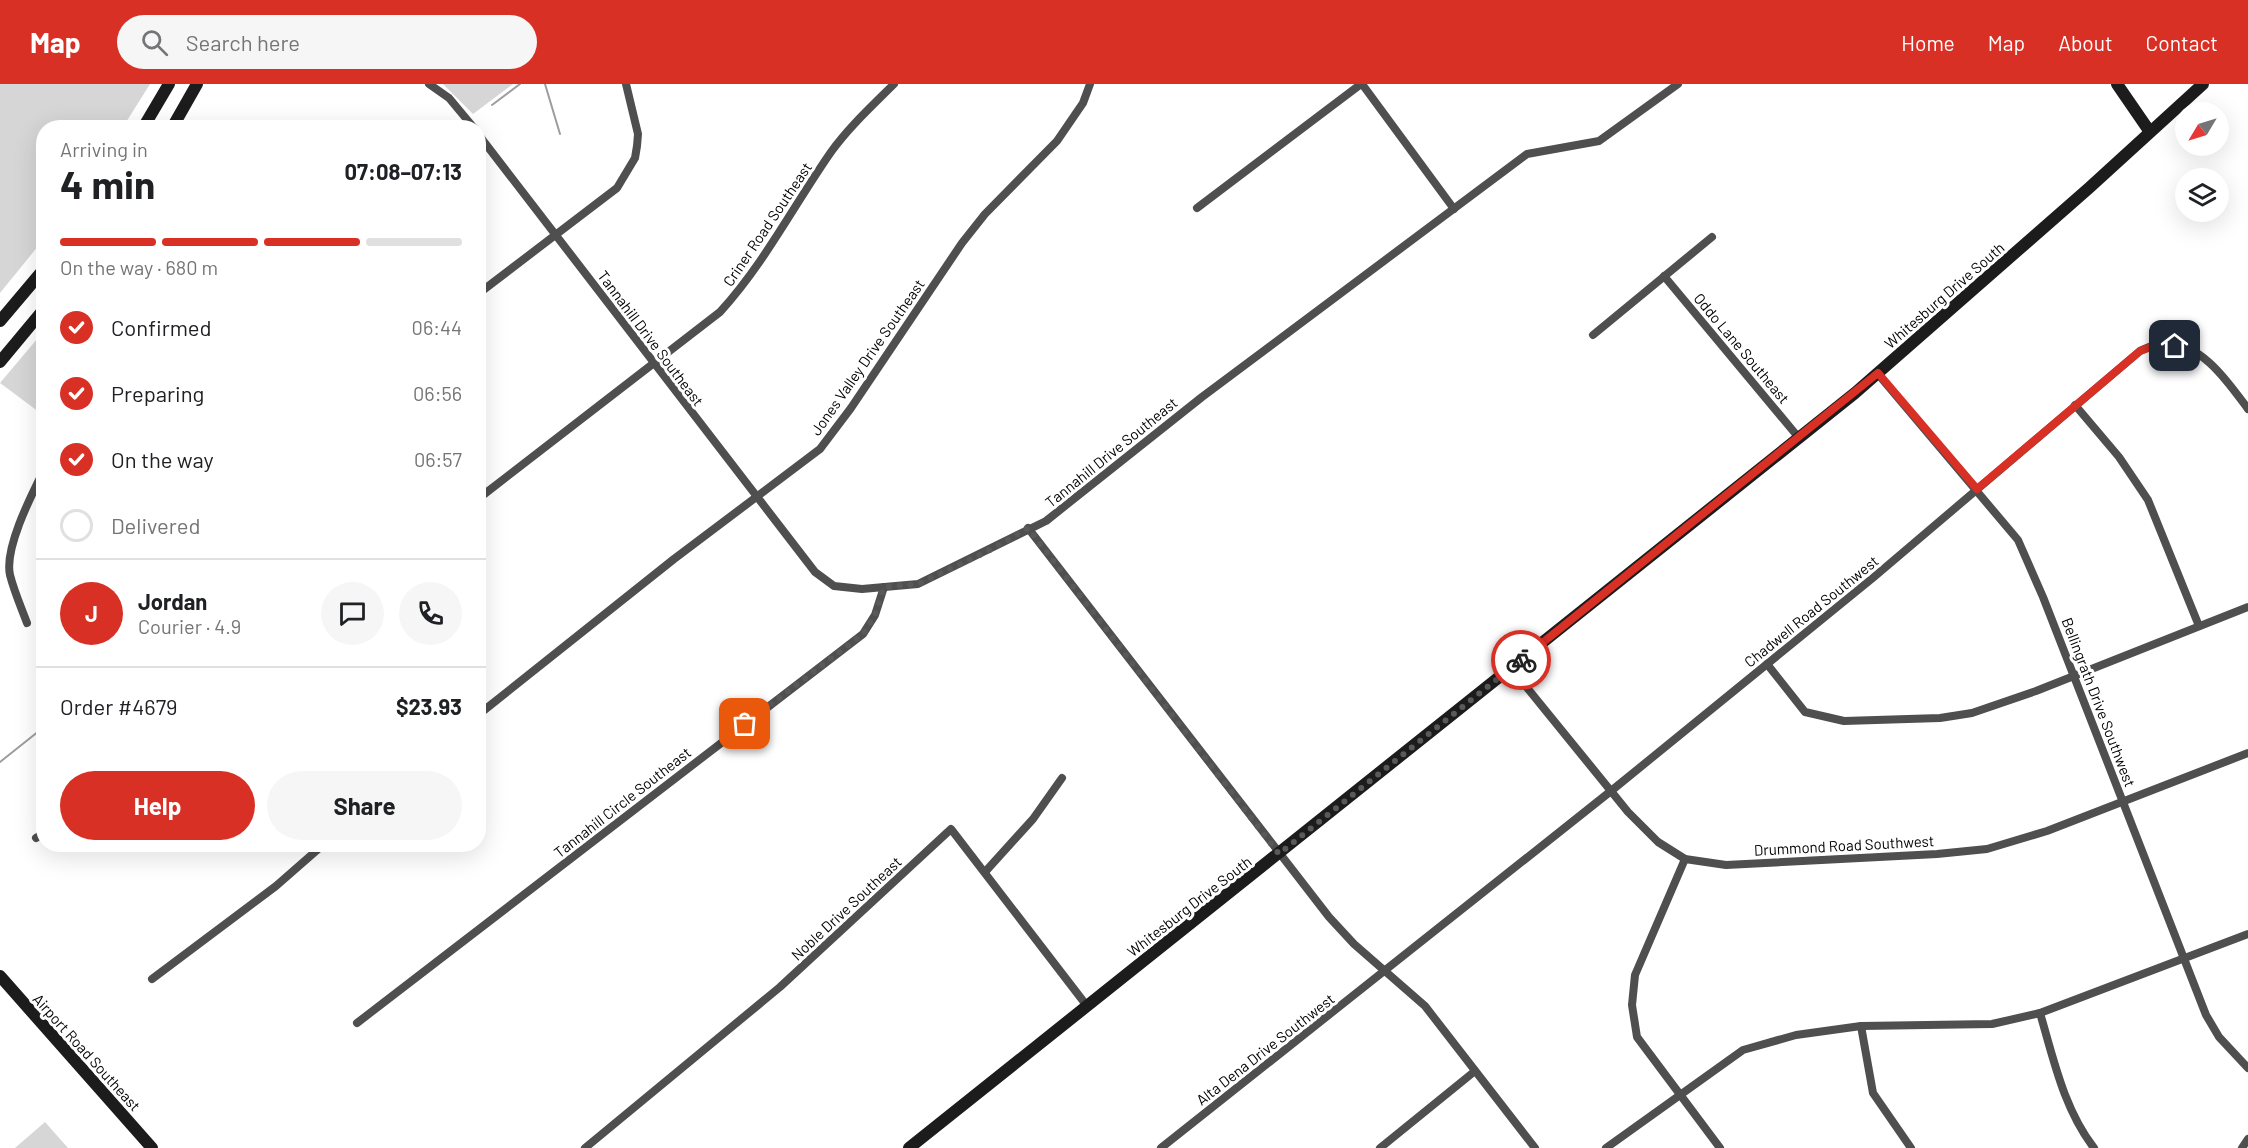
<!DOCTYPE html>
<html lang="en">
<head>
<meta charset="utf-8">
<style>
  :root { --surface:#fff; --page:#f6f6f6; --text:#202124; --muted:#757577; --line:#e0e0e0; --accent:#d93025 }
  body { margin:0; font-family:Barlow,sans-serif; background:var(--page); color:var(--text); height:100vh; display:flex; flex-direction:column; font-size:22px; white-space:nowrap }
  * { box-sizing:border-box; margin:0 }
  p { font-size:20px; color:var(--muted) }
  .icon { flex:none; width:33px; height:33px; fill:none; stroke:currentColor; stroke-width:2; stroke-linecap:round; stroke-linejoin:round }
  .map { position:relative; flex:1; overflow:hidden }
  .drawer { position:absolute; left:36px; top:36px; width:450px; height:732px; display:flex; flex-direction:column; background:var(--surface); border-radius:24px; box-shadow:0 6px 24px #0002 }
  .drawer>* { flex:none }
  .needle { width:39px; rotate:232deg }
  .controls { position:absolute; left:2175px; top:18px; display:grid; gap:12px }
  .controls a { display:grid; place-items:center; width:54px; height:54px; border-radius:50%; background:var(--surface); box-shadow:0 6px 24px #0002; font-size:30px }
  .pin { position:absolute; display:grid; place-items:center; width:51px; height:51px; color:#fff; margin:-26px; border-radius:12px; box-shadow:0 3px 9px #0006 }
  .courier { position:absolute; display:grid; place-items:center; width:60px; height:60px; margin:-30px; border:4px solid #d93025; border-radius:50%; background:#fff; color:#222; box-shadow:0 2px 8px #0007 }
  .overview em { font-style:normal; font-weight:700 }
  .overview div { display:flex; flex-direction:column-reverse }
  .overview { display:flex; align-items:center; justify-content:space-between; height:102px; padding:0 24px }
  h1 { font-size:39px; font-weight:700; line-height:45px }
  .bar { display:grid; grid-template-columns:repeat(4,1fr); gap:9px 6px; align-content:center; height:72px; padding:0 24px }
  .bar i { height:8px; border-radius:4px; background:var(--line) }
  .bar .selected { background:var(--accent) }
  .bar p { grid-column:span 4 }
  .line { display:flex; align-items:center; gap:15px; padding:0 24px; border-top:2px solid var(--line) }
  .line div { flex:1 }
  .round { display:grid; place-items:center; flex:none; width:63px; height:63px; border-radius:32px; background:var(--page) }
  ol { padding:0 24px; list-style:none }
  li { display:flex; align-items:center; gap:18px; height:66px }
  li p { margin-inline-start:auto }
  li .icon { padding:6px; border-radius:50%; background:var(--accent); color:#fff; stroke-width:4 }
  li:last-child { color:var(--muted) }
  li i { width:33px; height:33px; border:3px solid var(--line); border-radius:50% }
  .cta { display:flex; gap:12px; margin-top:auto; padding:12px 24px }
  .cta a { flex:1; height:69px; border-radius:36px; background:var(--accent); color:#fff; font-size:24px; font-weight:700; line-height:69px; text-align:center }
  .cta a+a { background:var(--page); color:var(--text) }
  header { display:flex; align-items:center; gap:36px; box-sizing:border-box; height:84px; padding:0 30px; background:var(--accent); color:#fff }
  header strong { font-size:28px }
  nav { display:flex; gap:33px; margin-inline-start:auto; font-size:21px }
  .search { width:420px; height:54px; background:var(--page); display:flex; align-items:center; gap:15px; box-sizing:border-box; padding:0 21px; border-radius:33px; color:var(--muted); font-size:22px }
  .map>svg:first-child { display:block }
  .green { fill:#d6d6d6 }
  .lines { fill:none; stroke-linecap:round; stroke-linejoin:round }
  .stream { stroke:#9d9d9d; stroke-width:2 }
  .minor { stroke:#4f4f4f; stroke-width:8 }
  .secondary { stroke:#1c1c1c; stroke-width:12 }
  .done { stroke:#595959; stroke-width:6; stroke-dasharray:0 10.8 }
  .route { stroke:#d93025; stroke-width:8 }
  .labels { text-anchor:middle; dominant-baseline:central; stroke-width:6; stroke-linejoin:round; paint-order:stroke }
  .street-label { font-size:15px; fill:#000; stroke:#fff }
</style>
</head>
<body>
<header>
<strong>Map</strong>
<div class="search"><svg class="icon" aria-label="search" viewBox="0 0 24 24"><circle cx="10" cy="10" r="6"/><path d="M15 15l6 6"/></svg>Search here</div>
<nav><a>Home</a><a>Map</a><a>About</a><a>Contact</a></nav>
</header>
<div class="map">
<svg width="2248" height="1064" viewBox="0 0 2248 1064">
  <rect width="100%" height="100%" fill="#fff"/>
  <g class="green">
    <path d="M0,0H150L123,43L44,44L43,156L0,209Z"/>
    <path d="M443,0H513L473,30Z"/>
    <path d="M43,248V331L0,299Z"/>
    <path d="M45,1038L68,1064H15Z"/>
  </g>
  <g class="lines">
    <g class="stream">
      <path d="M545,0L560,50"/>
      <path d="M492,21L520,0"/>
      <path d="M0,678L44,643"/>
    </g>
    <g class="minor">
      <path d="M429,0L449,14L474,44"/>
      <path d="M1362,0L1454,125"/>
      <path d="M478,50L815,488L834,502L862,505L918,500L1046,437L1202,313L1527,70L1599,57L1678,0"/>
      <path d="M1197,124L1361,0"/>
      <path d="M1664,192L1799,354"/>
      <path d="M478,210L617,104L635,74L637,62L638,50L626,0"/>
      <path d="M1593,251L1712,153"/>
      <path d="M1877,289L2018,456L2043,513L2206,931L2219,953L2248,984"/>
      <path d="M2075,321L2119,373L2148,416L2199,542"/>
      <path d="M478,415L720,228C764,180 794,121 831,68C849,43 872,22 894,0"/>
      <path d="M1028,444L1329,833L1354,860L1425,922L1535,1064"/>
      <path d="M27,539C21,523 14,507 10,491C4,464 32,410 44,386"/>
      <path d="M1767,580L1805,628L1844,637L1940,634L1972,629L2036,607L2248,523"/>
      <path d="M1511,584L1628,728L1658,758L1685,775L1726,781L1937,770L1987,765L2047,747L2248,669"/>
      <path d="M478,631L674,475L820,365L851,324L962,159L985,130L1057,57L1083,19L1090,0"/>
      <path d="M36,754L44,749"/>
      <path d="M1685,775L1635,891L1632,921L1637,953L1720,1064"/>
      <path d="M985,788L1033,735L1062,694"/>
      <path d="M152,895L276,802L324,760"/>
      <path d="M2040,929C2054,977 2064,1025 2094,1064"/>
      <path d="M357,939L863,550L875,531L884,503"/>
      <path d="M1861,942L1873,1009L1911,1064"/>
      <path d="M585,1064L780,903L951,745L1087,922"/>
      <path d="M1161,1064L1611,707L1874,493L2140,267C2147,264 2156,259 2162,259C2201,257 2228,298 2248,325"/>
      <path d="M1380,1064L1475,987"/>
      <path d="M1606,1064L1743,966L1796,951L1861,942L1992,940L2040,929L2248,850"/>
      <path d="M2242,1064L2248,1055"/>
    </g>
    <g class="secondary">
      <path d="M2117,0L2150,48"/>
      <path d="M143,44L169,0"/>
      <path d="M172,44L197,0"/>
      <path d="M0,237L44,185"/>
      <path d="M0,278L44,225"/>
      <path d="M0,892L152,1064"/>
      <path d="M909,1064L1855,309L2089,104L2203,0"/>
    </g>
  </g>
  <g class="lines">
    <path class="done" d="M745,640L863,550L875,531L884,503L918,500L992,465L1028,444L1279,770L1521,576"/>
    <path class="route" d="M1521,576L1878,289L1977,405L2140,267L2162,259L2175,262"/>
  </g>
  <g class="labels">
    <g class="street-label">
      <text transform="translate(767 140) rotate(-56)">Criner Road Southeast</text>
      <text transform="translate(1944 211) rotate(-41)">Whitesburg Drive South</text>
      <text transform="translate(651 254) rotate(53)">Tannahill Drive Southeast</text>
      <text transform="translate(1742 264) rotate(50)">Oddo Lane Southeast</text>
      <text transform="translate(867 273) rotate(-55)">Jones Valley Drive Southeast</text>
      <text transform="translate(1111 368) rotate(-39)">Tannahill Drive Southeast</text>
      <text transform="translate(1811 527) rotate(-39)">Chadwell Road Southwest</text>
      <text transform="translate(2099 618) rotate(69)">Bellingrath Drive Southwest</text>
      <text transform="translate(622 718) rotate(-38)">Tannahill Circle Southeast</text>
      <text transform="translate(1844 761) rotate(-3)">Drummond Road Southwest</text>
      <text transform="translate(1189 822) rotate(-38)">Whitesburg Drive South</text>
      <text transform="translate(846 824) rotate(-43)">Noble Drive Southeast</text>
      <text transform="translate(1265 965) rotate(-38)">Alta Dena Drive Southwest</text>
      <text transform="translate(87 968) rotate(48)">Airport Road Southeast</text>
    </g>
  </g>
</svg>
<div class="controls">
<a><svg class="needle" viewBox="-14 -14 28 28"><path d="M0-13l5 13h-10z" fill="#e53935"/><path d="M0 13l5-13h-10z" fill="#757577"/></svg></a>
<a><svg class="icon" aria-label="layers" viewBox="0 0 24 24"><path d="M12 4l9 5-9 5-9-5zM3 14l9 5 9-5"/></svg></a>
</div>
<div class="pin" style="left:745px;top:640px;background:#ea580c"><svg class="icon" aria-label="bag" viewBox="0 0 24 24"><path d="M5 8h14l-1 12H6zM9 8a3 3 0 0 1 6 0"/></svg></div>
<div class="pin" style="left:2175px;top:262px;background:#1f2937"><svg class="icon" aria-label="home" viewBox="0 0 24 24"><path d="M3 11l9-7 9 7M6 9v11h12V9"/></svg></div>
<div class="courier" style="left:1521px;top:576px"><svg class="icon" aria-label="bike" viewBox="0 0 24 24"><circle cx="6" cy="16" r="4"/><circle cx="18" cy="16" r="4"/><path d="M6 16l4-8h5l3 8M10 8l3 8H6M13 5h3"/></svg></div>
<section class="drawer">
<div class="overview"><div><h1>4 min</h1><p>Arriving in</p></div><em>07:08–07:13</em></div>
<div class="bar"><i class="selected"></i><i class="selected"></i><i class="selected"></i><i></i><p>On the way · 680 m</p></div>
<ol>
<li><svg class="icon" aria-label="check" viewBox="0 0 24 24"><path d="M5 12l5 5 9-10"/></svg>Confirmed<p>06:44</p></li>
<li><svg class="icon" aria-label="check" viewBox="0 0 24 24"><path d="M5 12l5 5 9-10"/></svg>Preparing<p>06:56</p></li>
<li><svg class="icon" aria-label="check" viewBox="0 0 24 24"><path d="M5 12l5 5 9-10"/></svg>On the way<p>06:57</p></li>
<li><i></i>Delivered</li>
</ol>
<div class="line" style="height:108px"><b class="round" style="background:var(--accent);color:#fff">J</b><div><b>Jordan</b><p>Courier · 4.9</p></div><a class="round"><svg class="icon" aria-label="chat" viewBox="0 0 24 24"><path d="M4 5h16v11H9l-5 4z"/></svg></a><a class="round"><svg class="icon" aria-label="phone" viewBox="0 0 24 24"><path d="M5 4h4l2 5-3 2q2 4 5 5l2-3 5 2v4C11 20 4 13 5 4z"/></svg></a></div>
<div class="line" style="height:78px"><div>Order #4679</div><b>$23.93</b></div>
<div class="cta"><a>Help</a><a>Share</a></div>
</section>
</div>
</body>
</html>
